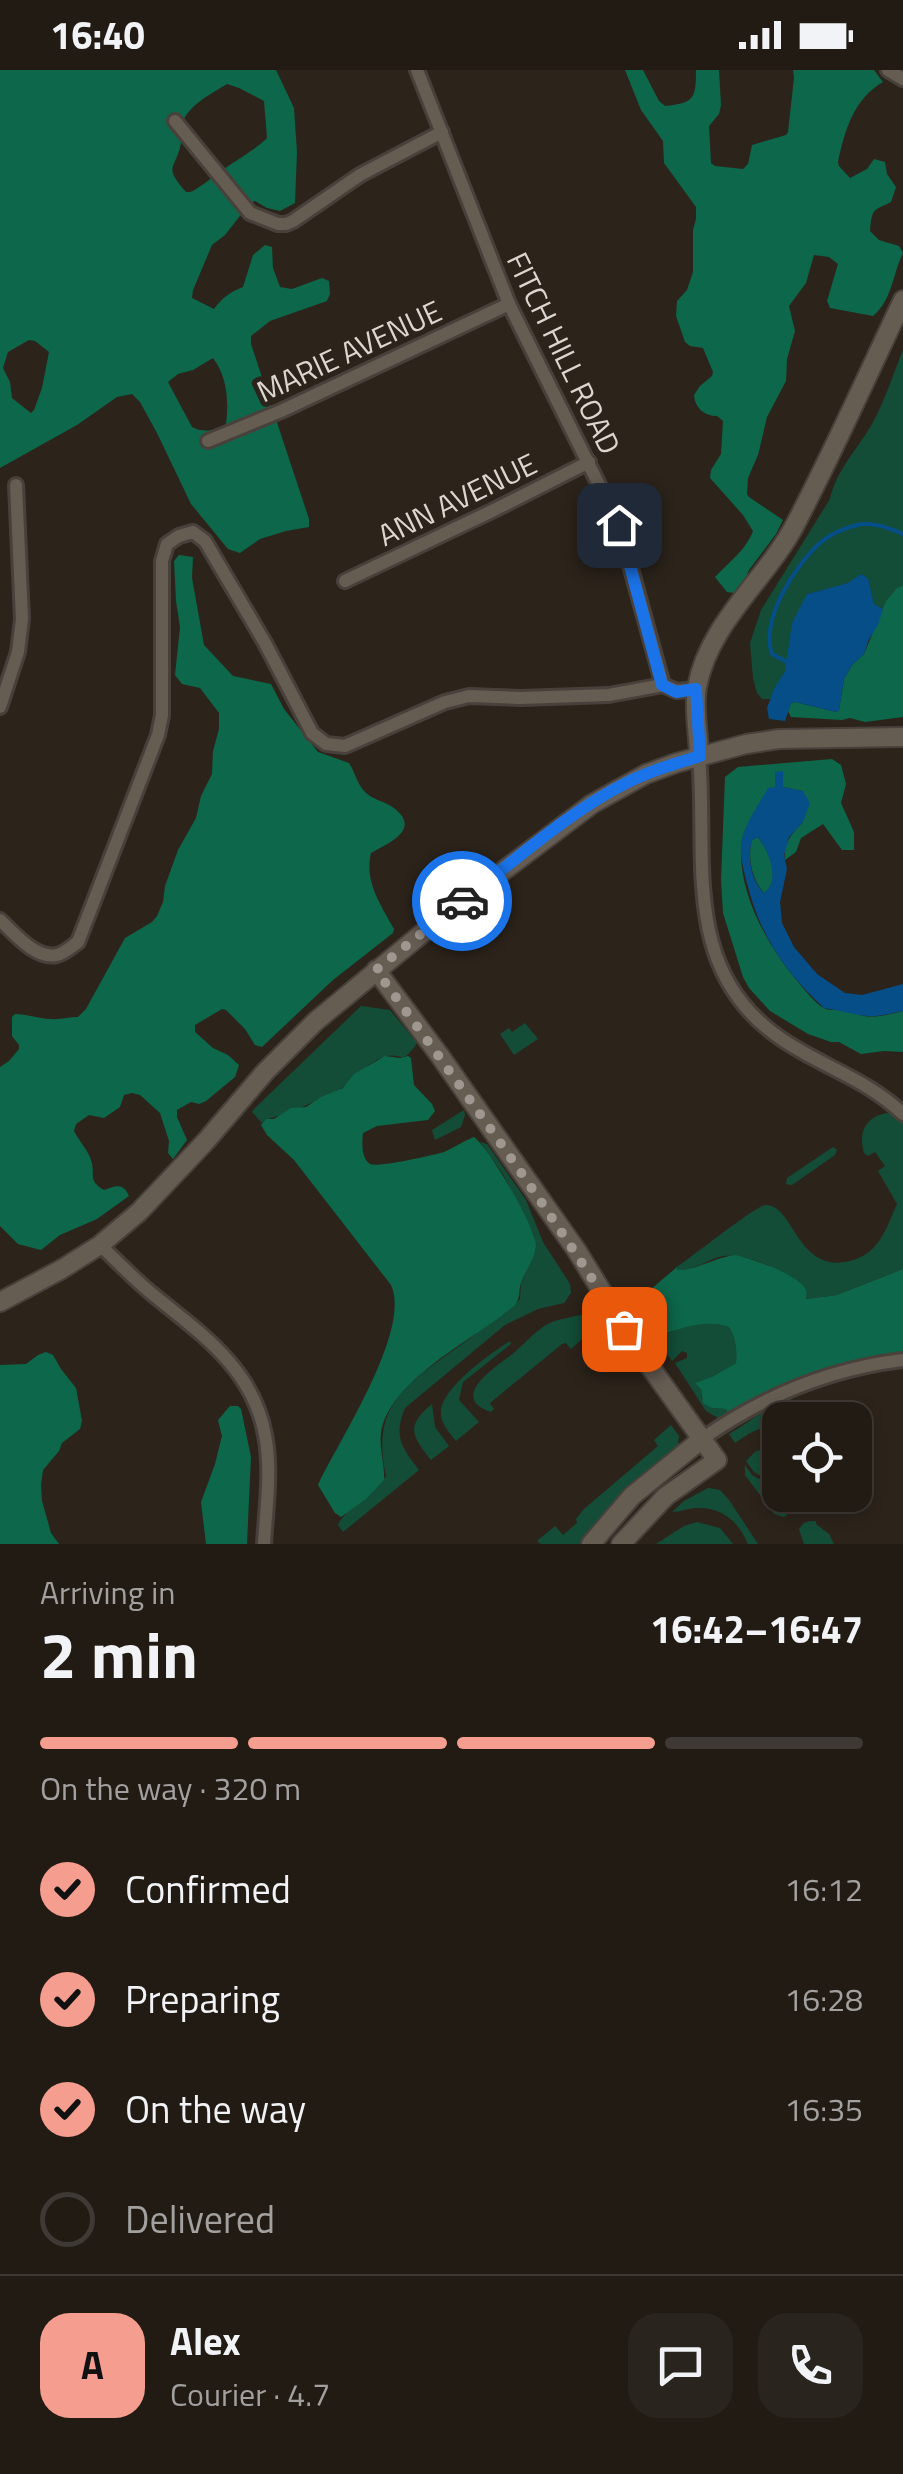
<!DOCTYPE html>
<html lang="en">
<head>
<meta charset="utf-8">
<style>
  :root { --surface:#211b14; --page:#29241d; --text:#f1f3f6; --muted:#a2a1a0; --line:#3e3934; --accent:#f59d8e }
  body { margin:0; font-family:"Titillium Web",sans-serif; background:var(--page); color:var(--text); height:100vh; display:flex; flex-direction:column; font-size:38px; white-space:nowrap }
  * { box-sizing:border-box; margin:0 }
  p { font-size:32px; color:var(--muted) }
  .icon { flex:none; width:55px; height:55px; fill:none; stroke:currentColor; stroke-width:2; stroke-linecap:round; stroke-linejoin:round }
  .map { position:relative; height:1474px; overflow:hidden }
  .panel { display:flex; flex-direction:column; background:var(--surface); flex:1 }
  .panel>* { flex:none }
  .controls { position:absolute; left:762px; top:1332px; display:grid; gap:20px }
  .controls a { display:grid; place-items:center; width:110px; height:110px; border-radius:20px; background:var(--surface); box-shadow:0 5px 15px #0003,0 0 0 2px var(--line); font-size:50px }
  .pin { position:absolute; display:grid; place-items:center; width:85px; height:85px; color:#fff; margin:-42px; border-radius:20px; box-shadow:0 5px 15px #0006 }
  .courier { position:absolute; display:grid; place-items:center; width:100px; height:100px; margin:-50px; border:8px solid #1a73e8; border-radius:50%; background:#fff; color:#222; box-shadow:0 2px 12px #0007 }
  .headline em { font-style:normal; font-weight:700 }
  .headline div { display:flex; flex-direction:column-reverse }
  .headline { display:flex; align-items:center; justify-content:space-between; height:170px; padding:0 40px }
  h1 { font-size:65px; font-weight:700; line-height:75px }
  .bar { display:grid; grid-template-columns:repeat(4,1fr); gap:15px 10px; align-content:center; height:120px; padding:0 40px }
  .bar i { height:12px; border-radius:8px; background:var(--line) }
  .bar .active { background:var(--accent) }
  .bar p { grid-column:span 4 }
  .line { display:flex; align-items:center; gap:25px; padding:0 40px; border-top:2px solid var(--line) }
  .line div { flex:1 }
  .round { display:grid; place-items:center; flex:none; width:105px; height:105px; border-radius:30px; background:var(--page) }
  ol { padding:0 40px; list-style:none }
  li { display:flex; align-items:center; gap:30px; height:110px }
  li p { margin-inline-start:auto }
  li .icon { padding:10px; border-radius:50%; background:var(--accent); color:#111; stroke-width:4 }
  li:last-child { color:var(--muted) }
  li i { width:55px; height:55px; border:5px solid var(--line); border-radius:50% }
  .status { display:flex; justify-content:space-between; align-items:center; height:70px; padding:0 50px; background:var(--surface); direction:ltr }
  .status svg { height:28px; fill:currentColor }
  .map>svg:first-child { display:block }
  .green { fill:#134d38 }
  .forest { fill:#0d674a; fill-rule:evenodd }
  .water { fill:#064e88; fill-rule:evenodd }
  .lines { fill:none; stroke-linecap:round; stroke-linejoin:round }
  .stream { stroke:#064e88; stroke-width:4 }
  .street-casing { stroke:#48413b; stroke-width:18 }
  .secondary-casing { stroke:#48413b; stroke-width:22 }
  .street { stroke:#655c52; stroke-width:12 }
  .secondary { stroke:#655c52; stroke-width:18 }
  .done { stroke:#9e9891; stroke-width:10; stroke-dasharray:0 18 }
  .route { stroke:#1a73e8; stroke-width:12 }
  .labels { text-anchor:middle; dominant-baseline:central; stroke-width:10; stroke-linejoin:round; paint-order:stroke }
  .street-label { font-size:30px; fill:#dbd6d0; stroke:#2c241b }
</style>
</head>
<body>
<div class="status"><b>16:40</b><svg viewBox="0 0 49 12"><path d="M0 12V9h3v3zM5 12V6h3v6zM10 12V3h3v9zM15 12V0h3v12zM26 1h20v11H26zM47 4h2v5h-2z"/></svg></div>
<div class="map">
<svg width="903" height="1474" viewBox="0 0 903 1474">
  <rect width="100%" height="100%" fill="#2c241b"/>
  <g class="green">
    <path d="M903,280V515C893,521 887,528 883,539L874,534L868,508L861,504L849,513L807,524L785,601L770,629H762L757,623L753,608L750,573L761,540L830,429C836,401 858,378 872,354C885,331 893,304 903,280Z"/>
    <path d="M361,936L390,940L417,973C400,998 403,981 384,987C372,990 354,1007 346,1015C337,1023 277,1049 266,1049L262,1053L252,1042L255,1038Z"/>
    <path d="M525,953L538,969L514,985L500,964L509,958L512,962Z"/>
    <path d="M464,1040L465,1045L461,1057L435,1070L432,1060Z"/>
    <path d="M888,1043L894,1044L903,1051V1199L837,1225L805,1229L800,1213C778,1200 750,1183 723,1186C707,1189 698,1200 676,1200L677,1197C691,1188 758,1134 766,1135C794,1135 797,1204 850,1191C879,1184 886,1159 897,1134L878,1101L885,1096L875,1082L868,1086L864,1083C858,1062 866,1046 888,1043Z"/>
    <path d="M480,1072L487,1074L526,1130L543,1172L570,1214L571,1223L564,1233L538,1239L505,1255L405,1338C393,1367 402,1378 419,1400L343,1462L338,1455C346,1438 373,1425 386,1406C369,1331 412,1311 465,1272C476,1265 485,1255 495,1248C504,1241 512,1237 520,1229L521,1214L536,1179L534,1165L503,1104Z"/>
    <path d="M833,1077L837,1080L835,1085L792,1115L786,1114L787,1108Z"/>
    <path d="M642,1231L654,1238L669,1263C689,1254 708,1250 729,1257C736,1269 737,1279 736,1293L712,1307L701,1319L702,1329L712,1338L726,1339L728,1343L718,1348L706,1341L675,1293L687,1288V1283L682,1281L672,1291L639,1245L638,1237Z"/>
    <path d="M591,1242L598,1247V1255L571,1279L566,1273L562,1274L490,1333L494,1339L491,1342C446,1327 499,1295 515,1282C526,1272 538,1258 552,1252C564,1248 579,1246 591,1242Z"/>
    <path d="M510,1271L511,1274L463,1312L459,1330L479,1352L456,1371C449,1362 441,1354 441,1343C440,1319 491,1283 510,1271Z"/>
    <path d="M792,1327L780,1350V1359C760,1355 751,1362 735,1373L729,1364C751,1351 769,1335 792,1327Z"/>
    <path d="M432,1334L435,1357L449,1376L431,1390C412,1366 405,1356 432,1334Z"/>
    <path d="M671,1355L679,1366L678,1373L681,1375C643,1405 612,1436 582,1474H541L537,1471L555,1456L563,1465L577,1453L576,1449L584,1439L658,1376L654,1370Z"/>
    <path d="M768,1379L780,1385V1417L754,1402L746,1391L756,1381Z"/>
    <path d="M745,1395L752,1405L780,1420V1425H789L800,1431L795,1439L784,1447L774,1444L745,1405Z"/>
    <path d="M708,1418L720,1420L729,1430L758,1474H748C739,1452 722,1437 697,1438C688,1438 680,1442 672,1442L684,1431Z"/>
    <path d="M810,1451H816V1454L829,1464L834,1474H804L799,1459L804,1453Z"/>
    <path d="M697,1452L720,1458L733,1474H656L684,1456Z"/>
  </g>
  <g class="forest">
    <path d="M0,0H276L294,38L297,82L295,133L280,141L267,138L255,131L250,133L225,165L212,175L193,220L192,228L214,239C222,228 230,222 243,217L253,185L265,175L272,177L273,198L280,217L292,219L322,208L329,211L330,224L327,231L270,251L251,266V274L309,449V457L286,461L260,469L240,483L228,479L191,434L157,363L140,332L132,324L117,327L77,355L0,398ZM227,14L239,18L264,31L267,68C253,82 235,90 220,102C214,106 199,118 193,121C191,122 188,122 186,122C162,95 176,100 181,73C183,62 179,67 181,57C186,36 211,24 227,14ZM29,270L35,271L49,282L42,318L34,340L31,343L12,328L10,312L3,298L8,282ZM213,288C227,306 229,331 226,354C217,361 202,363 192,357L168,312L178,304L193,300Z"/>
    <path d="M625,0H643L659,31L665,36C694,33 696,29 696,0H719L721,35L719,44L709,56L711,93L715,96L743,99L748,94L752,75L786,65L788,62L794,8L793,0H874L883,12C854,29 845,59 838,92L839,96L850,108L867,99L874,89L885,92L887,104L896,117L891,132C873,141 872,138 870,161L879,170L899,176L903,183C892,205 893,229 873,246L830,238L827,231L838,194L829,187L814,185L806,213L789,236L795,261L787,289L786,311L767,347L758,385L748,408L747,424L749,427L783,450L776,464L749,500L741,519L734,523L727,522L715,507C728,493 746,480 753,461L743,445L710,408L711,400L721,384L723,351L717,346C704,346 695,338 694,325L700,316L712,306L713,302L703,278L690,276L685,272L676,246L677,231L687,220L693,202V160L696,149V137L664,93L663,71L641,40Z"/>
    <path d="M179,485L193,487L192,508L204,575L233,606L271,614L284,639L318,682L349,693C355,702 357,714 365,722C373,730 385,731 394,738C422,760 388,773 371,783C364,812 381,835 394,859L393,863L333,910L262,977L255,975L245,959L226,940L222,939L195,955V962L213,978L228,985L239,995L235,1007L206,1031L199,1034L191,1032L177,1040V1047L187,1070L173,1089L168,1083L169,1071L160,1043L140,1025L132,1023L124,1025L120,1037L104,1048L89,1045L76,1054L74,1061C79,1071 88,1080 91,1090C96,1105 87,1110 104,1120C115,1116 123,1112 129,1126L97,1149L60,1165L41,1180L18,1174L0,1156V997L9,991L19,979V975L12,966V947L15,944C28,944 39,949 51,949C60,950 69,947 78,947L86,939L125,868L152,852L157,846L163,832L165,816L178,780L196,748L201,726L212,704L213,681L219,659V643L200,618L182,614L175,605L180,557L176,531L174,491Z"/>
    <path d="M903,515V647L865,652L850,648L842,650L791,647L788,641L791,633L795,632L836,642L839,640L844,609L852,595L864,584L886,531L896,519Z"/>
    <path d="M832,689L841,695L846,714L841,733L854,762V780H842L823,754L801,768L796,782L785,790C783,773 792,763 803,752V721L783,717L776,702L775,718C760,733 743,754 741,777C739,826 768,876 798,912C805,920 816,935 826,939C833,941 842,939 849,941C855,942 859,945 864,946C877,948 891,944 903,941V982L884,981L861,984L839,972H831L808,964L770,941L749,918L743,907L723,843L721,810L725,707L738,697Z"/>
    <path d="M758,767C769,782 782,810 764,823C752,810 747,787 752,770Z"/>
    <path d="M385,986L400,988L408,986L411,988L414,1015L432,1034L435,1041L428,1050L377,1056L363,1063C362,1071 361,1089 370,1094C377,1098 434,1085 444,1082C454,1078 463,1071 474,1067C489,1078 537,1159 536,1176C535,1188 525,1202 521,1213C518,1222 521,1226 515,1235C476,1269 389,1309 381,1363C379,1379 385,1395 384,1410L366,1429L341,1447L335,1443L318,1415C338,1372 412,1260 391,1215L294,1090L267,1065L261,1055L266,1049H274L291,1038L306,1037L321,1027L343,1018L354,1004Z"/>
    <path d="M736,1185C752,1189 800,1205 806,1220C807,1223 806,1226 806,1229L837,1225L903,1199V1283L830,1297L797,1308L728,1343L726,1339L712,1338L703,1333L701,1319L695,1313L712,1307L736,1293C737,1279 736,1269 729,1257C706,1249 686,1257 663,1264L652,1253L654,1238L644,1232L643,1226L677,1197V1200C698,1200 715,1187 736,1185Z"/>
    <path d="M46,1282L53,1285L61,1299L76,1318L82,1351L80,1359L62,1373L59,1381L43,1400L41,1415L42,1431L51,1463L59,1474H0V1295L26,1294L38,1285Z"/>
    <path d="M230,1336H238L241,1339L251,1387L247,1474H206L201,1432L215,1394L222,1366L218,1350Z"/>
  </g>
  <g class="water">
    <path d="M861,504L868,508L874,534L883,539L878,555L869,569L864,584L852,595L844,609L839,640L836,642L795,632L791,633L785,651L769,649L767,638L774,619L785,601L792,553L807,524L848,513Z"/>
    <path d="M783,701V717L803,721L810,733L803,752L789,767L784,785L787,799L780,832L782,853L794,877L817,904L845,923L862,925L903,914V941C891,943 880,947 868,946C854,945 839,940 824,938C785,902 760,866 747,813C744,802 740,787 741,774C744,755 759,734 768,718L775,717V702ZM758,767C769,782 781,810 764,823C751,811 747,787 752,770Z"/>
  </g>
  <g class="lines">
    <path class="stream" d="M789,593L772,584C760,549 796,494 821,472C831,464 845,458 857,455C872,451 890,458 903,464"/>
    <g class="street-casing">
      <g id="street">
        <path d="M417,0L509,234L619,455L663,615L677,621L697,619"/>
        <path d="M888,0L903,9"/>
        <path d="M175,51L250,143L278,154H286L293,151L360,105L442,62"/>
        <path d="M208,371L281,341L509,234"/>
        <path d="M345,511L494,440L589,392"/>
        <path d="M0,637L18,582L22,549L16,415"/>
        <path d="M699,686C708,789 680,899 780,968C820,996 867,1009 903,1044"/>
        <path d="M0,850C14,863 36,890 57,885C65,883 71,877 78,872L158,665L162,645V491L167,474L179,466L193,462L205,471L265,573L312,663L326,674L345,676L445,632L469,626L520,628L609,625L663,615"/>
        <path d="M100,1175C117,1191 133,1208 151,1223C200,1263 253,1298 265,1365C272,1400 266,1439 264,1474"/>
        <path d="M702,1369C763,1326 828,1299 903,1290"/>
      </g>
    </g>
    <g class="secondary-casing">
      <g id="secondary">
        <path d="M699,686C699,665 693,638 697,617C709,552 767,509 796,453C834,380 868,304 903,230"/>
        <path d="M376,900L440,986L577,1181L636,1277L717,1390L666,1426L621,1474"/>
        <path d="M0,1232L62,1199L100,1175L139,1142L206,1071L265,1002L316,951L442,847L592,734L646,704L676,693L746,674L779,669L903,667"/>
        <path d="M591,1474L632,1426L702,1369"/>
      </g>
    </g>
    <use href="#street" class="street"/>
    <use href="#secondary" class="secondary"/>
  </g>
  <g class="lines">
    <path class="done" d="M462,831L376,900C462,1018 547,1135 624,1259"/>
    <path class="route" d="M462,831C515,791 567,743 626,713C650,701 674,694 700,686L696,619L676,622L662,615L619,455"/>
  </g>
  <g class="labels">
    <g class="street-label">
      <text transform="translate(349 281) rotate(-25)">MARIE AVENUE</text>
      <text transform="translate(564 283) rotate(64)">FITCH HILL ROAD</text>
      <text transform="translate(457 429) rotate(-26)">ANN AVENUE</text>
    </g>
  </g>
</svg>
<div class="controls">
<a><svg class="icon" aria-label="locate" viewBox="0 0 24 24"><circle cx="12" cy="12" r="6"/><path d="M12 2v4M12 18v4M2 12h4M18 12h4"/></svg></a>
</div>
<div class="pin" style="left:624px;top:1259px;background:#ea580c"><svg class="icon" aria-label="bag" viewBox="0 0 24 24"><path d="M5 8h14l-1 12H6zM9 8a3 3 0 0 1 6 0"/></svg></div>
<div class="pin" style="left:619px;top:455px;background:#1f2937"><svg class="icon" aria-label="home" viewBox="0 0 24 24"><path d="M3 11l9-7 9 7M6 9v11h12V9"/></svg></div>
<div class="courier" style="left:462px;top:831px"><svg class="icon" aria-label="car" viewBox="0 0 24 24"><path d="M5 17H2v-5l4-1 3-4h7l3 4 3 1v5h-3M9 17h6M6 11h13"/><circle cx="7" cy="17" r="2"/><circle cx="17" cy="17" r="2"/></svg></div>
</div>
<section class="panel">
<div class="headline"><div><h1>2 min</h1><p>Arriving in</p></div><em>16:42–16:47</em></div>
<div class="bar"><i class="active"></i><i class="active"></i><i class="active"></i><i></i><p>On the way · 320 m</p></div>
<ol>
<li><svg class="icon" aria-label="check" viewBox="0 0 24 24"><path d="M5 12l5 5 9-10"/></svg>Confirmed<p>16:12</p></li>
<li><svg class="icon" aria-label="check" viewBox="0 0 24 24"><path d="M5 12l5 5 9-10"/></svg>Preparing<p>16:28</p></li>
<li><svg class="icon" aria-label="check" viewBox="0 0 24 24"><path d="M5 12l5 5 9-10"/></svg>On the way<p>16:35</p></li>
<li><i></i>Delivered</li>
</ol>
<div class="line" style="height:180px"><b class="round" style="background:var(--accent);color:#111">A</b><div><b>Alex</b><p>Courier · 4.7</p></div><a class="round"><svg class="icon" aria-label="chat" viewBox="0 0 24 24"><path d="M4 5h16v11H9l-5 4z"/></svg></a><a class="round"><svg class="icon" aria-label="phone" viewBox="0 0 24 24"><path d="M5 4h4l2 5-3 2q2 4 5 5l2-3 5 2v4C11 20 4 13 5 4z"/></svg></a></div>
</section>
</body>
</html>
